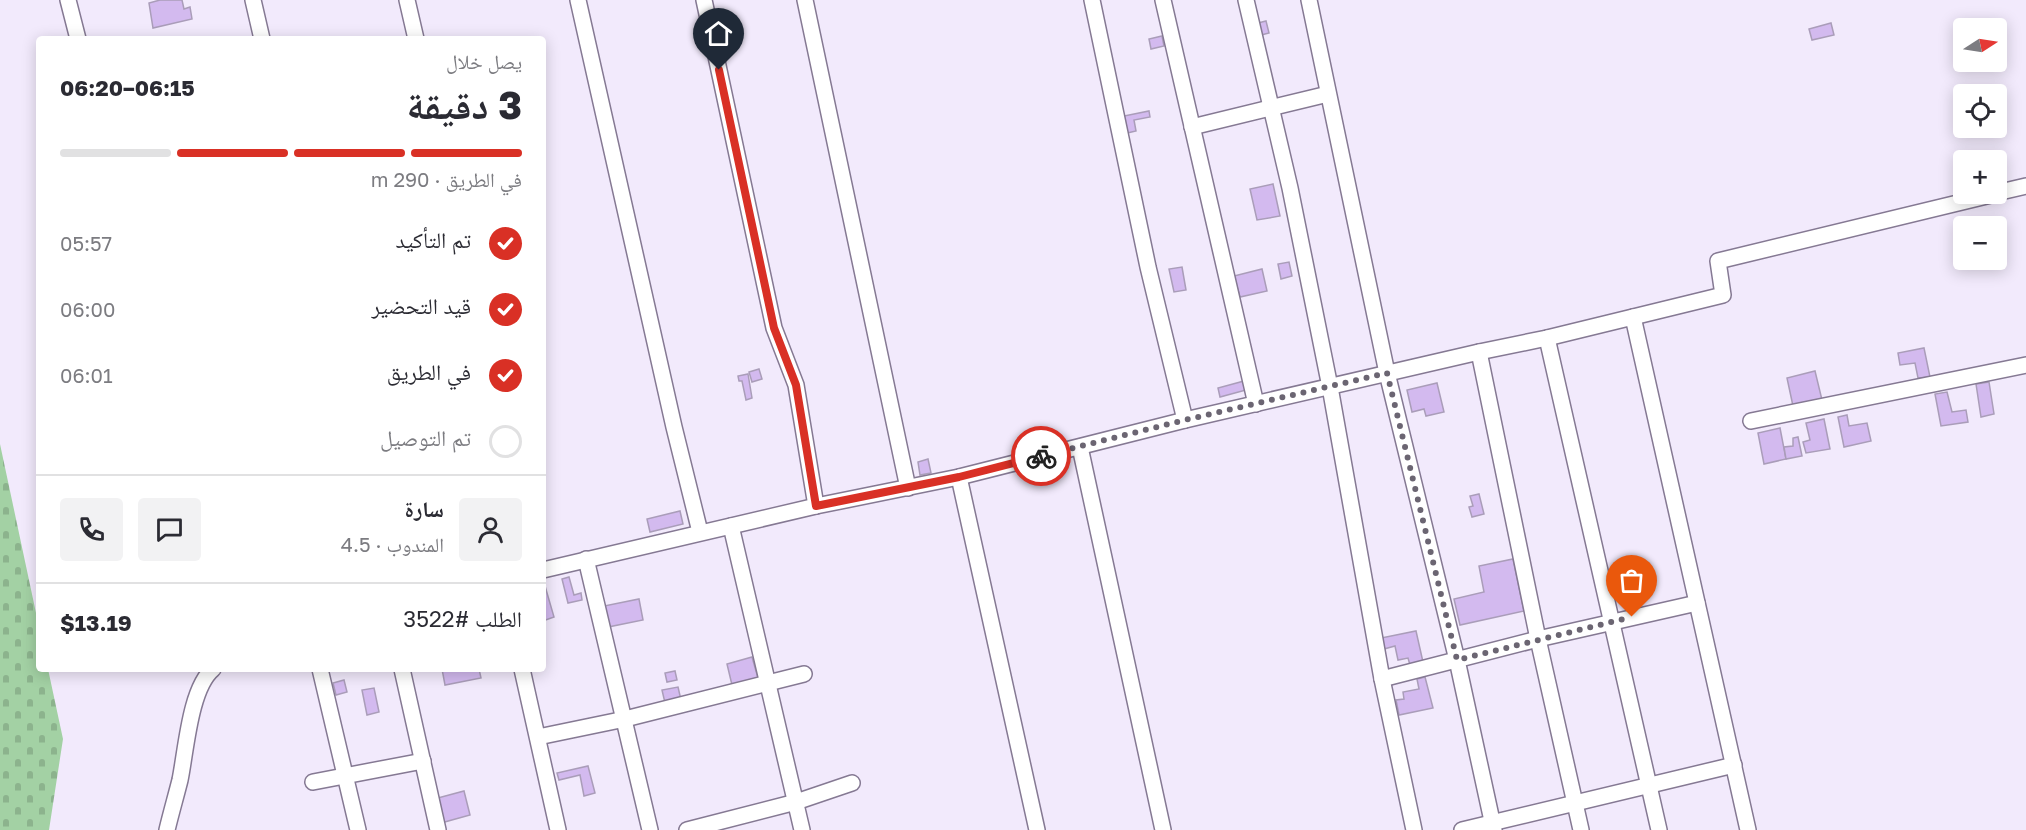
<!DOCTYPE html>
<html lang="ar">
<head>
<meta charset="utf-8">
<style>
  :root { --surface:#fff; --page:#f2f2f3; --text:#2b2b33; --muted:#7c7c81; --line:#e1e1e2; --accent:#d93025 }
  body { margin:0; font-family:"Golos Text","Noto Naskh Arabic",sans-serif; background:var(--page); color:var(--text); direction:rtl; height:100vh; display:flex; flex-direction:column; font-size:22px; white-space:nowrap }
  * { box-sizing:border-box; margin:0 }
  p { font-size:20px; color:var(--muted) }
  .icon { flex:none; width:33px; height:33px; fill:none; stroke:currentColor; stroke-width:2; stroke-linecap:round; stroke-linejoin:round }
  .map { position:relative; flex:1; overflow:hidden; direction:ltr }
  .sheet { position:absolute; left:36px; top:36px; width:510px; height:636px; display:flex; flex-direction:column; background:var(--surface); border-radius:6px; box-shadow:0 3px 15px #0003; direction:rtl }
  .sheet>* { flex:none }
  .needle { width:39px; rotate:78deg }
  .tools { position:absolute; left:1953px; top:18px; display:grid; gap:12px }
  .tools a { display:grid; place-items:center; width:54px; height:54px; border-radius:6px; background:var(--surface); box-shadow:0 3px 15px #0003; font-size:30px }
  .pin { position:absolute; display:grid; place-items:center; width:51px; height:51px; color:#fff; margin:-62px -26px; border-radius:50% 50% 50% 0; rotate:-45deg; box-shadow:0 0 6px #0007 }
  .pin .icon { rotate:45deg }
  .courier { position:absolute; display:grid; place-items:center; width:60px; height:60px; margin:-30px; border:4px solid #d93025; border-radius:50%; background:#fff; color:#222; box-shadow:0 2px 8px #0007 }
  .headline em { font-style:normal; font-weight:700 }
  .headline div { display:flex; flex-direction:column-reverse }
  .headline { display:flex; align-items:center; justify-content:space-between; height:102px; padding:0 24px }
  h1 { font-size:39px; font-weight:700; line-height:45px }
  .bar { display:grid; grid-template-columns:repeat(4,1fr); gap:9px 6px; align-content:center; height:72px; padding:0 24px }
  .bar i { height:8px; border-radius:4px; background:var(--line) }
  .bar .current { background:var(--accent) }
  .bar p { grid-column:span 4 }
  .line { display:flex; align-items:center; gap:15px; padding:0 24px; border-top:2px solid var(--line) }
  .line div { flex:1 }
  .round { display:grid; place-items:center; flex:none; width:63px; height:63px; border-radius:6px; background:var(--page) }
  ol { padding:0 24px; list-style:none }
  li { display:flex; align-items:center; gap:18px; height:66px }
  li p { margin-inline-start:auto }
  li .icon { padding:6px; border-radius:50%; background:var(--accent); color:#fff; stroke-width:4 }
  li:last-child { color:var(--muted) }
  li i { width:33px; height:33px; border:3px solid var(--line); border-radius:50% }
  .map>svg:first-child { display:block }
  .cemetery { fill:url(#cemetery-stones) }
  .building { fill:#d3baef; stroke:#aa9db9; stroke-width:1.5 }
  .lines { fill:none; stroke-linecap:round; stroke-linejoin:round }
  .street-casing { stroke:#857993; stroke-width:18 }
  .street { stroke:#fff; stroke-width:15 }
  .done { stroke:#6b6572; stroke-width:6; stroke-dasharray:0 10.8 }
  .route { stroke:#d93025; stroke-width:8 }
</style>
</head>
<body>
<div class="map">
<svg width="2026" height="830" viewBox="0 0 2026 830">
  <defs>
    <pattern id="cemetery-stones" width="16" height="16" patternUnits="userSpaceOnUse" patternTransform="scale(1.5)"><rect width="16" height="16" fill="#a3d1a4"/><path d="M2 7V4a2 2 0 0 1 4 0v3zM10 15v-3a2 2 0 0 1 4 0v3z" fill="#8cb38d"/></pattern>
  </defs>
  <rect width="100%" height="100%" fill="#f2eafc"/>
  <path class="cemetery" d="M0,444L39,627V669H48L63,739L49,830H0Z"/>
  <g class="building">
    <path d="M160,0H182L184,9L190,7L192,19L153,28L149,3Z"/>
    <path d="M1266,21L1269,33L1261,35L1258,23Z"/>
    <path d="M1831,23L1834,35L1812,40L1809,29Z"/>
    <path d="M1162,36L1164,46L1151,49L1149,39Z"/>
    <path d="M1149,111L1150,117L1134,120L1136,131L1123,134L1119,117Z"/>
    <path d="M1273,184L1280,216L1257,220L1250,189Z"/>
    <path d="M1289,262L1292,276L1281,279L1278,264Z"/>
    <path d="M1182,267L1186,290L1174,292L1169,269Z"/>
    <path d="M1262,269L1267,291L1240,297L1234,276Z"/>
    <path d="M1924,348L1930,377L1918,378L1915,363L1900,365L1898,353Z"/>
    <path d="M759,369L762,379L752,382L749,372Z"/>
    <path d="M1815,371L1822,400L1793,406L1787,378Z"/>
    <path d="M748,374L752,398L746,400L742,381H739L738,376Z"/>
    <path d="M1244,381L1246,390L1220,397L1218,388Z"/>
    <path d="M1989,382L1994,414L1981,417L1976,384Z"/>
    <path d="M1437,383L1444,412L1426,416L1424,409L1412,412L1407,390Z"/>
    <path d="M1947,392L1952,412L1966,410L1968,422L1941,426L1935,394Z"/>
    <path d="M1847,415L1849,426L1867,423L1871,441L1844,447L1838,417Z"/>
    <path d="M1824,419L1830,449L1806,453L1803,442L1810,440L1806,423Z"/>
    <path d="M1780,428L1786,459L1764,464L1758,433Z"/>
    <path d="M1798,437L1802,456L1786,459L1784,447L1793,446V438Z"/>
    <path d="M928,459L931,473L920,475L918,462Z"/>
    <path d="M1479,494L1484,514L1472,517L1469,507L1473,506L1470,496Z"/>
    <path d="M680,511L683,524L650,532L647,519Z"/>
    <path d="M1513,559L1524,611L1460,625L1454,599L1484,592L1479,566Z"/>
    <path d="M569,577L574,595L581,593L582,600L568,603L562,579Z"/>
    <path d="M543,586H545L554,617L543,621Z"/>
    <path d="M639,599L643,620L608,627L604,606Z"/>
    <path d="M1416,631L1423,662L1410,665L1408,658L1398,660L1395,646L1384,649L1381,638Z"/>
    <path d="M752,657L758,678L732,685L727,664Z"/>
    <path d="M442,669H479L481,678L445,685Z"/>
    <path d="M675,671L677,680L667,682L665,673Z"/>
    <path d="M1425,677L1433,708L1399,715L1396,700L1404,699L1403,692L1419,689L1417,679Z"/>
    <path d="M344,680L347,692L336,695L333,683Z"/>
    <path d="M678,687L681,700L665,703L662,690Z"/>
    <path d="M374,688L379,712L367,715L362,690Z"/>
    <path d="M588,766L595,793L584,796L580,775L559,780L557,773Z"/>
    <path d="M464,791L470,815L441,823L434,799Z"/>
  </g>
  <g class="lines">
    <g class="street-casing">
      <g id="street">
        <path d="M68,0L78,39"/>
        <path d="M253,0L262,39"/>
        <path d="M407,0L416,39"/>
        <path d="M578,0L674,427L700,532"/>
        <path d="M704,0L774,328L796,385L816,506"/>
        <path d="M805,0L908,488"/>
        <path d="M1092,0L1148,267L1185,420"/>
        <path d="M1163,0L1256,404"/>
        <path d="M1246,0L1290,188L1330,387L1382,679L1414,830"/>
        <path d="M1309,0L1387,373L1457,660L1494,830"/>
        <path d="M1192,127L1328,94"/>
        <path d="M1996,193L2026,186"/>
        <path d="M1633,317L1723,295L1718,261L1995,194"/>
        <path d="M1547,338L1659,830"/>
        <path d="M1479,352L1538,639L1581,830"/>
        <path d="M1751,421L2026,365"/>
        <path d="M1080,447L1163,830"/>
        <path d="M959,477L1037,830"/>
        <path d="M731,526L802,830"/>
        <path d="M586,559L650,830"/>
        <path d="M543,570L816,506L959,477L1185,420L1479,352L1547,338L1633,317L1748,830"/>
        <path d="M320,669L358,830"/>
        <path d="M402,669L438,830"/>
        <path d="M522,669L558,830"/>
        <path d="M1382,679L1538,639L1697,603"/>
        <path d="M538,737L625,719L804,674"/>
        <path d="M313,782L423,761"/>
        <path d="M167,830C171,813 176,796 180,780C186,751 190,688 213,669"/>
        <path d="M687,830L796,802L852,783"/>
        <path d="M1462,830L1734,765"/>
      </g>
    </g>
    <use href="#street" class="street"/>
  </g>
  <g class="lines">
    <path class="done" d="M1041,456L1185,420L1387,373L1457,660L1632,617"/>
    <path class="route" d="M719,70L774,328L796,385L816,506L959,477L1041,456"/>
  </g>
</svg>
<div class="tools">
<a><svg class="needle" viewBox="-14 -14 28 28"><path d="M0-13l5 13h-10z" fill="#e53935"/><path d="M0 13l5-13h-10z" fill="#7c7c81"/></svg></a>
<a><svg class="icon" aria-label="locate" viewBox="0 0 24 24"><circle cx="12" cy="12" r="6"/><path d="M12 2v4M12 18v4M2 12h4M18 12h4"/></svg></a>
<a>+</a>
<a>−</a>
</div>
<div class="pin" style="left:1632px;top:617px;background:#ea580c"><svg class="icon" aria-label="bag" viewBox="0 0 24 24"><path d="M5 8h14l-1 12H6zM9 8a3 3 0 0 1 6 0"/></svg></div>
<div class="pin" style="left:719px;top:70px;background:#1f2937"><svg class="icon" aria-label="home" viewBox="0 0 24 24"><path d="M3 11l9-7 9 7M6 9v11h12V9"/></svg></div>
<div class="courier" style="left:1041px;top:456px"><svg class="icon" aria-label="bike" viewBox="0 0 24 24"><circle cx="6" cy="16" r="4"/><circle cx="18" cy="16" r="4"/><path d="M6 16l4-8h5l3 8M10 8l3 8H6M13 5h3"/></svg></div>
<section class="sheet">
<div class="headline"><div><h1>3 دقيقة</h1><p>يصل خلال</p></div><em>06:15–06:20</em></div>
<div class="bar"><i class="current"></i><i class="current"></i><i class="current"></i><i></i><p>في الطريق · 290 m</p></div>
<ol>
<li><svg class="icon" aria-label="check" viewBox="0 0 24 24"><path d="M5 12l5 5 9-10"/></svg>تم التأكيد<p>05:57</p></li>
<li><svg class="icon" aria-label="check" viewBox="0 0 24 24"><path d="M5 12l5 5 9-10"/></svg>قيد التحضير<p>06:00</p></li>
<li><svg class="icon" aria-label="check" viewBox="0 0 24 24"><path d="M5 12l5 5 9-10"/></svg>في الطريق<p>06:01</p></li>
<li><i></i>تم التوصيل</li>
</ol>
<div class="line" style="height:108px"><a class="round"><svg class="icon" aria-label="person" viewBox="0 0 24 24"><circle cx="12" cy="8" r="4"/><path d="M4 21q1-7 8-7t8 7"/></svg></a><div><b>سارة</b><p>المندوب · 4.5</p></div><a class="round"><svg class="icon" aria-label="chat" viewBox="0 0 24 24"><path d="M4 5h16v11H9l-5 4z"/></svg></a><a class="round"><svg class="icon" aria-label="phone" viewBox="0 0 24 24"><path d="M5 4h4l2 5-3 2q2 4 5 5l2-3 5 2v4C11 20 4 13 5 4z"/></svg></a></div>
<div class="line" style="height:78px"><div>الطلب #3522</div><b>$13.19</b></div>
</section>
</div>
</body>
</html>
